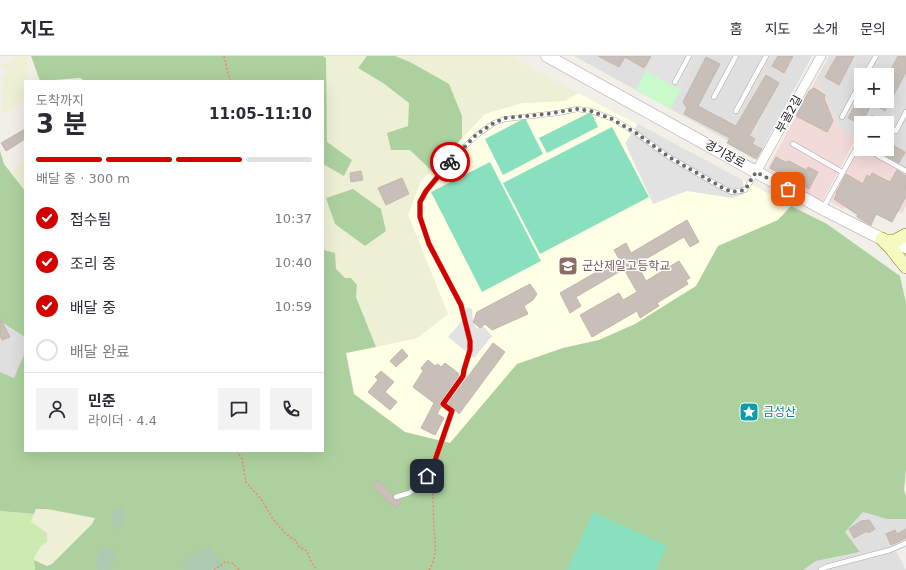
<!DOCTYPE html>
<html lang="ko">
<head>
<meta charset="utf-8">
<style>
  :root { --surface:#fff; --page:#f2f2f3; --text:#2b2b33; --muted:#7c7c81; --line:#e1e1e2; --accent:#d40000 }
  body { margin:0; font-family:"DejaVu Sans","Noto Sans KR",sans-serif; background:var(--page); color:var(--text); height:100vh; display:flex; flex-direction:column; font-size:15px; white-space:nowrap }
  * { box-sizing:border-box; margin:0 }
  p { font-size:13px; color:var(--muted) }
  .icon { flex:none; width:22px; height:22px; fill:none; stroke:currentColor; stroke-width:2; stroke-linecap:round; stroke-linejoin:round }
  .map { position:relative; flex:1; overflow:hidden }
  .panel { position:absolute; left:24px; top:24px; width:300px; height:372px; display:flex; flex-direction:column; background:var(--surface); border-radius:0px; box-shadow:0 4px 16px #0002 }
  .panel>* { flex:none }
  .fabs { position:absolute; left:854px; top:12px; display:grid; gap:8px }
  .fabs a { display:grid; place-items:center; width:40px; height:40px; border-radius:0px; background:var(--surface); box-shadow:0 4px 16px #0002; font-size:20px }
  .pin { position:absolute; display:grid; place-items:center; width:34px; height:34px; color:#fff; margin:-17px; border-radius:8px; box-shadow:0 2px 6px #0006 }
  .courier { position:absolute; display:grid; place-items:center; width:40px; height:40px; margin:-20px; border:3px solid #d40000; border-radius:50%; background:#fff; color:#222; box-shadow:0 1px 5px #0007 }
  .headline em { font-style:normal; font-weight:700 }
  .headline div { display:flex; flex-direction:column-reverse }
  .headline { display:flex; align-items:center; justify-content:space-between; height:68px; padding:0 12px }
  h1 { font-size:26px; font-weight:700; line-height:30px }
  .bar { display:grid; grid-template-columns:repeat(4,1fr); gap:6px 4px; align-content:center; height:48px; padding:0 12px }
  .bar i { height:5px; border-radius:3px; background:var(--line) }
  .bar .current { background:var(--accent) }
  .bar p { grid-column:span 4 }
  .line { display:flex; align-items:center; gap:10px; padding:0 12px; border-top:1px solid var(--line) }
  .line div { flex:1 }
  .round { display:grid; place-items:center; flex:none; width:42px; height:42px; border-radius:0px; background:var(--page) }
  ol { padding:0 12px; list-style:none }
  li { display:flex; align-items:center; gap:12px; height:44px }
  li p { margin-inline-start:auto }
  li .icon { padding:4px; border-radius:50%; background:var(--accent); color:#fff; stroke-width:4 }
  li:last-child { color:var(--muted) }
  li i { width:22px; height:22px; border:2px solid var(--line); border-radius:50% }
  header { display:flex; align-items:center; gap:24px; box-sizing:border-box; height:56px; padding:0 20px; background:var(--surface); border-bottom:1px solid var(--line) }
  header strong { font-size:19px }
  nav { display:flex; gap:22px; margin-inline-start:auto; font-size:14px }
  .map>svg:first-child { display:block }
  .residential { fill:#e0dfdf; fill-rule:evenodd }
  .commercial { fill:#f2dad9 }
  .education { fill:#ffffe5 }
  .farmland { fill:#eef0d5 }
  .grass { fill:#cdebb0 }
  .forest { fill:#add19e }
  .cemetery { fill:#aacbaf }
  .park { fill:#c8facc }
  .pitch { fill:#88e0be }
  .parking { fill:#e2e2e2 }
  .building { fill:#c7bfb8; stroke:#c4b6ab }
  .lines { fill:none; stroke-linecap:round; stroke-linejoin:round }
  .service-casing { stroke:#a9a9a9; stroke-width:5.5 }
  .minor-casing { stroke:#a9a9a9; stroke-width:10 }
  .tertiary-casing { stroke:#a9a9a9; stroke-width:13 }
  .secondary-casing { stroke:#707d05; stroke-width:14 }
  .path { stroke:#fa8072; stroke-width:1.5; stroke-dasharray:2 2; stroke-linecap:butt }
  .service { stroke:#fff; stroke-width:4.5 }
  .minor { stroke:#fff; stroke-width:9 }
  .tertiary { stroke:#fff; stroke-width:12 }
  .secondary { stroke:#f7fabf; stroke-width:13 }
  .done { stroke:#6b6a68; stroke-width:4; stroke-dasharray:0 7.2 }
  .route { stroke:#d40000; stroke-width:5 }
  .labels { text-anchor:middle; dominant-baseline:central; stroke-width:3; stroke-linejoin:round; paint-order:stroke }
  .street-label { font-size:12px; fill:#222; stroke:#fff }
  .education-label { font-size:12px; fill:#785e54; stroke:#fff; text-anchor:start }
  .culture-label { font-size:12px; fill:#0d838f; stroke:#fff; text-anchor:start }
</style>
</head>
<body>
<header>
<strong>지도</strong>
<nav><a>홈</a><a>지도</a><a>소개</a><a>문의</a></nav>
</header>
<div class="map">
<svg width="906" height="514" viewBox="0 0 906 514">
  <rect width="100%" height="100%" fill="#f2efe9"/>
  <g class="residential">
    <path d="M574,0H812L758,101Z"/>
    <path d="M829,0H906V117L861,93H887V67H861V93L859,92L856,82L840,72L817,22ZM861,19H887V45H861Z"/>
    <path d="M0,261L9,270L25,281V296L14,322L0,316Z"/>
    <path d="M863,456L887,463H906V491L896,495L906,514H803L816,505L860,496L845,476Z"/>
  </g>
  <g class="commercial">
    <path d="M817,22L840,72L856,82L822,146L767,113Z"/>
    <path d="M859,92L906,117V150L902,158L876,143L872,152L875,160L870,172L855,160L862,142L856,130L843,153L829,145Z"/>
  </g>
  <path class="education" d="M578,37L743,124L791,150L778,164L718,190L696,230L635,268L599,284L563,292L517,308L451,387L405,376L354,338L346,297L417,282L448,258L408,159L421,124L432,115L484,58L522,47L565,45Z"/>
  <g class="farmland">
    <path d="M19,0H26L29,25H25V41L21,46L13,53L5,56L1,55L4,26L1,21L7,17L4,11L0,13V10Z"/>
    <path d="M323,0H367L359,12L383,27L410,47L408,70L410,94L432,115L421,124L408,159L448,258L417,282L376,291L356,241L357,229L345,222L336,213L324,194L323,182V108H324L327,86L326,2Z"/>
    <path d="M395,0H510L578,37L565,45L522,47L485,58L462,82V60Z"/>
    <path d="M25,103V135L12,119L15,113Z"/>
    <path d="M36,453H47L95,462L92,468L52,508L47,510L34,504V502L41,490L31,466L34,458L37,456Z"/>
  </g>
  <path class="grass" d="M0,455L34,458L31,466L47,477V486L41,490L34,502L35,514H0Z"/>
  <g class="forest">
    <path d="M31,0H323L326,2L327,86L352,104L344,120L323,108V25H85L80,22L40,25Z"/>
    <path d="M367,0H395L410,6L449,28L462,60V82L432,115L410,94H391L387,77L408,70L409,47L383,27L358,12Z"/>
    <path d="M0,95L4,108L25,135V281L0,265Z"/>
    <path d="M353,133L381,153L386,175L365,190L335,168L326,142Z"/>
    <path d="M791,150L827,168L900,220L906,247V413L904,434L906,440V463H887L863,456L845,476L860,496L816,505L803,514H35L34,504L47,510L52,508L92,468L95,462L47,453H36L34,458L0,455V316L14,322L25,296V395H323L324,182V194L335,197L336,213L345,222H351L357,229L356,241L376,291L346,297L354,338L405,376L450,387L517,308L563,292L599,284L635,268L696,230L718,190L778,164Z"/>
  </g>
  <g class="cemetery">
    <path d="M119,451L124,453L125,465L121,472L116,473L112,471V456Z"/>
    <path d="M106,491L113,494L115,499L112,513L99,514L96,512C95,504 99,495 106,491Z"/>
    <path d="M210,491L216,500L228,514H185L182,509C190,500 198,495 210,491Z"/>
  </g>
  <path class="park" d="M646,15L681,34L670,53L636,34Z"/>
  <g class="pitch">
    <path d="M591,56L598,71L547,97L539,82Z"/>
    <path d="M525,62L543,98L503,119L485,83Z"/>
    <path d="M612,71L649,141L540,198L503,127Z"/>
    <path d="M490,106L541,205L482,236L431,136Z"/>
    <path d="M593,456L667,490L656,514H567Z"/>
  </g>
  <g class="parking">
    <path d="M654,0H699L681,34L646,15Z"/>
    <path d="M638,68L743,124L744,138L732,142L687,135L653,148L625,87Z"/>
    <path d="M466,251L472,253L473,266L477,273L483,270L492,280L474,302L448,281L462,265Z"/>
  </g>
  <g class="building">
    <path d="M598,0H651L644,12L625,1L619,11Z"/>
    <path d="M778,0H793L784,17L772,10Z"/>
    <path d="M837,0H854L839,29L825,21Z"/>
    <path d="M898,0H906V16L885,55L868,45H887V21Z"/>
    <path d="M706,1L720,8L698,50L736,70L766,19L779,27L749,80L755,83L752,88L762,93L756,103L727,87L730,82L684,58L687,52L683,46Z"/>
    <path d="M814,32L825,39L824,42L833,65L827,76L796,60L809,35Z"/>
    <path d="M859,42L861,45H864L871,49L861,69L848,62Z"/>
    <path d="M25,73V83L6,95L1,87Z"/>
    <path d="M887,86L905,96L899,107L874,93H887Z"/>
    <path d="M776,101L785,106L789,105L806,114L808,111L818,116L809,133L770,112Z"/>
    <path d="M897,114L906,120L905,142L892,166L876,158L871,169L857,161L858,159L834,143L837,138L836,137L846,118L863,128L867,119L870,121L872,117L890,126Z"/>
    <path d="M361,115L363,124L351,126L350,117Z"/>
    <path d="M402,122L409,138L386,149L378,132Z"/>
    <path d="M687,164L699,186L690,191L684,181L637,208L646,225L679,205L690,222L686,224L688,228L657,247L659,250L640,262L637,255L592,281L580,259L619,237L623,244L637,236L624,213L576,241L581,250L570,257L560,237L619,203L614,194L626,187L631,197Z"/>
    <path d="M530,228L537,238L533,244L524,250L528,258L492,274L485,268L480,272L473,266L477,256Z"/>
    <path d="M0,262L10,281L2,284L0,279Z"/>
    <path d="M493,287L505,296L459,358L448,347Z"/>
    <path d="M402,293L408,300L396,311L390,305Z"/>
    <path d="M428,304L435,310L438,308L441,311L445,307L458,317L459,319L440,346L439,349L441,351L437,358L444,362L435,379L421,372L434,347L413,331L423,315L421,312Z"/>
    <path d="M381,315L394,326L385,336L397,346L390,354L368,336L378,324L375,321Z"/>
    <path d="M378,424L393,439V443L398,444L401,447L395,452L372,430Z"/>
    <path d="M869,464L875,473L868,477L867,475L854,482L849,473L861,465Z"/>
    <path d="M906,473V482L891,489L886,478L895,474L897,478Z"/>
  </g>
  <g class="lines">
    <g class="service-casing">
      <g id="service">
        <path d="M865,19L876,0"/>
        <path d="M675,26L689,0"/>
        <path d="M714,41L736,0"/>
        <path d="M736,55L766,0"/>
        <path d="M842,61L861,26"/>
        <path d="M869,67L872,62L881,67"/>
        <path d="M887,70L896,75L906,56"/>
        <path d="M793,88L842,116"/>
        <path d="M858,89L861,81"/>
        <path d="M866,93L906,115"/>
        <path d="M823,152L858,89L861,90"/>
        <path d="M396,441L409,437L421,429L433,410L452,355L443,348L463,320L464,314L470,294V285L461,249L429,188L420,161V146L426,135L458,97L477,79L494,67L505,63L558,57L577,53L591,55L613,63L636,77L669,101L723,132L732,136L745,134L756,117"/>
        <path d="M821,514L826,511L890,494L906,487"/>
      </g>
    </g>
    <g class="minor-casing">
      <path id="minor" d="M756,116L821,0"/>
    </g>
    <g class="tertiary-casing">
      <path id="tertiary" d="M547,0L823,153L882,183L895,189L906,191"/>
    </g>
    <g class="secondary-casing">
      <g id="secondary">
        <path d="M882,183L890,191L906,211"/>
        <path d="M886,185H895L906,179"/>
      </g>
    </g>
    <g class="path">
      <path d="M224,0L230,25"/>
      <path d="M237,395L242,403L246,426L261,443L273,463L285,477L295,484L299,491L307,495L311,505L317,514"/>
      <path d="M214,514L225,506L232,507L240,514"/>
      <path d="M429,514C438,501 435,486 434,471C433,455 433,438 433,421"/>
    </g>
    <use href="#service" class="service"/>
    <use href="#minor" class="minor"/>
    <use href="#tertiary" class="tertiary"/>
    <use href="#secondary" class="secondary"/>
  </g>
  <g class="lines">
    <path class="done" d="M450,106L477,78L494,67L505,62L547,58L577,53L591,55L612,63L636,77L669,101L723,132L732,136L745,134L756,116L788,133"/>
    <path class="route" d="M427,420L433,410L452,355L443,348L463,320L464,314L470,294V285L461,249L429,188L420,161V146L426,135L450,106"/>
  </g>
  <defs>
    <g id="school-square" transform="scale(1)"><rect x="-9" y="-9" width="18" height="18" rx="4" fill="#8d6e63" stroke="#fff"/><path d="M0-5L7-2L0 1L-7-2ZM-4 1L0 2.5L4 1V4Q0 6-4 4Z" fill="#fff"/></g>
    <g id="sight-square" transform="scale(1)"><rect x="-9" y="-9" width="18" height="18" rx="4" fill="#0f9aa8" stroke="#fff"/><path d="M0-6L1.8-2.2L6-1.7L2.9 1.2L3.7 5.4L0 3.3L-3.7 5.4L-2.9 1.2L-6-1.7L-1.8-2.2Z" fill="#fff"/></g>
  </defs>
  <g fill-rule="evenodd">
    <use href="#school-square" x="568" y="210"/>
    <use href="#sight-square" x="749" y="356"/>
  </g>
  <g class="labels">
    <g class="street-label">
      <text transform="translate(789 58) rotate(-61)">부골2길</text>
      <text transform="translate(725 98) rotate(29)">경기장로</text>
    </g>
    <g class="education-label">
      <text x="582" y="210">군산제일고등학교</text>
    </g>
    <g class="culture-label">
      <text x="763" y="356">금성산</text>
    </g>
  </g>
</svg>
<div class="fabs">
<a>+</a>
<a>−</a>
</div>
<div class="pin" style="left:788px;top:133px;background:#ea580c"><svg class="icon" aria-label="bag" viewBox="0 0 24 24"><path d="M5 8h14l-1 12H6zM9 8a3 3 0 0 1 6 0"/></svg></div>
<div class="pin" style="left:427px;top:420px;background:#1f2937"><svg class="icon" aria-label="home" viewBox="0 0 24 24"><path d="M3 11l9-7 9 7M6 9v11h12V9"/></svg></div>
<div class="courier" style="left:450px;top:106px"><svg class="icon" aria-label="bike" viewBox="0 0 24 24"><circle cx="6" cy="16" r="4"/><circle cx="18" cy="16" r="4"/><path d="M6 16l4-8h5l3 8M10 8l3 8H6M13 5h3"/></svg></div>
<section class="panel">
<div class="headline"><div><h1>3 분</h1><p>도착까지</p></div><em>11:05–11:10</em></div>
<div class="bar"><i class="current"></i><i class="current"></i><i class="current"></i><i></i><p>배달 중 · 300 m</p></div>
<ol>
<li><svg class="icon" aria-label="check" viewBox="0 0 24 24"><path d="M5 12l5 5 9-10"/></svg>접수됨<p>10:37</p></li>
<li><svg class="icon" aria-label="check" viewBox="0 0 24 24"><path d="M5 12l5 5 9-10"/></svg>조리 중<p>10:40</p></li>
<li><svg class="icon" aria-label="check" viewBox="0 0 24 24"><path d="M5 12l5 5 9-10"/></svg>배달 중<p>10:59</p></li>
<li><i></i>배달 완료</li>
</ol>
<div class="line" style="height:72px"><a class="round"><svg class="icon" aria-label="person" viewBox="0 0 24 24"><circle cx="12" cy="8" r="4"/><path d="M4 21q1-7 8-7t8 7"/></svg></a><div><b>민준</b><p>라이더 · 4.4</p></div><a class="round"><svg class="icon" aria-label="chat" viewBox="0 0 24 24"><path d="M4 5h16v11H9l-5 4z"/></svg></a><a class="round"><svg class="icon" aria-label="phone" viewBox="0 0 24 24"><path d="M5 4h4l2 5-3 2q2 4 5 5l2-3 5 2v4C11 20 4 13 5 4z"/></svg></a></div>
</section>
</div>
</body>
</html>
